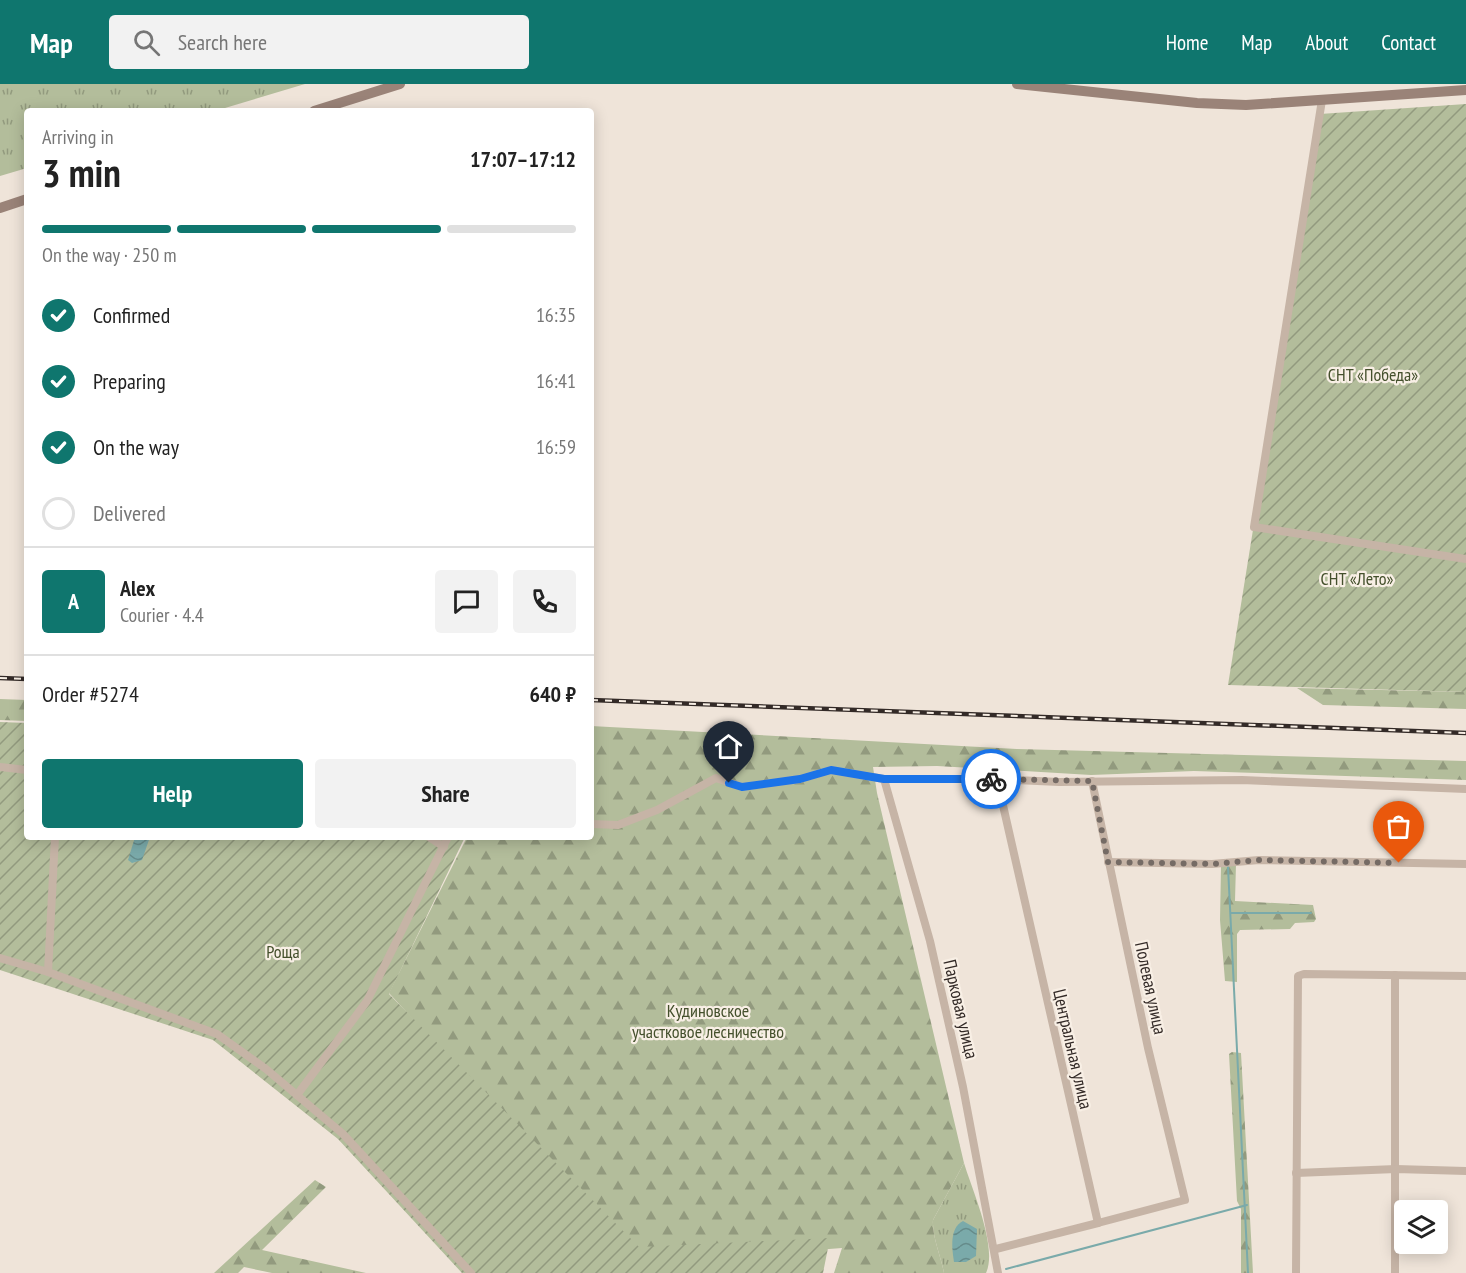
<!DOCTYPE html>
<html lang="en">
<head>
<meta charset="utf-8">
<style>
  :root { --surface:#fff; --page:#f2f2f2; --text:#222; --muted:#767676; --line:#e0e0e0; --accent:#0f766e }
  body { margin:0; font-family:"PT Sans Narrow",sans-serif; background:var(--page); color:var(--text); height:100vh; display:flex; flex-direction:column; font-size:22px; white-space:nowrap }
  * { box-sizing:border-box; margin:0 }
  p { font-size:20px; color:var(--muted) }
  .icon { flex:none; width:33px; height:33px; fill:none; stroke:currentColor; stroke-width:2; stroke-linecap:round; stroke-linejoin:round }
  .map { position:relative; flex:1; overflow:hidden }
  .details { position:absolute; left:24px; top:24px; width:570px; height:732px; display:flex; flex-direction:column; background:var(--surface); border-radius:6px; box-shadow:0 3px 15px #0003 }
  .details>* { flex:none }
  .controls { position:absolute; left:1394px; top:1116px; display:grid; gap:12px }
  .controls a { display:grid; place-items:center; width:54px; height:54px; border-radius:6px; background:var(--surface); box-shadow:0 3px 15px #0003; font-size:30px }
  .pin { position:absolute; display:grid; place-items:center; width:51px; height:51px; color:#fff; margin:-62px -26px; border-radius:50% 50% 50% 0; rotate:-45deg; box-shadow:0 0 6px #0007 }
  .pin .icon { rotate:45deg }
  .courier { position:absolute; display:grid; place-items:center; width:60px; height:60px; margin:-30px; border:4px solid #1a73e8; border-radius:50%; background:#fff; color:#222; box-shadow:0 2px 8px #0007 }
  .head em { font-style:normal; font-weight:800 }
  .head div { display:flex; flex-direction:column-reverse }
  .head { display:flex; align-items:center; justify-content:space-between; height:102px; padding:0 18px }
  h1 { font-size:39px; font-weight:800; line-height:45px }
  .bar { display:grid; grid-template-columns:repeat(4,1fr); gap:9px 6px; align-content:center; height:72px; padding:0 18px }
  .bar i { height:8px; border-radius:4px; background:var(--line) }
  .bar .selected { background:var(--accent) }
  .bar p { grid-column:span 4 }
  .line { display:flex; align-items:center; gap:15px; padding:0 18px; border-top:2px solid var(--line) }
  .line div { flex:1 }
  .round { display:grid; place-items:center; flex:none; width:63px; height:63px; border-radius:6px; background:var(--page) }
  ol { padding:0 18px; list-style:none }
  li { display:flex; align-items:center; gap:18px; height:66px }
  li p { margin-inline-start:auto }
  li .icon { padding:6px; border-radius:50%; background:var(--accent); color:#fff; stroke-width:4 }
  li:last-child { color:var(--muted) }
  li i { width:33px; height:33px; border:3px solid var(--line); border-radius:50% }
  .primary-button { display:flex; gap:12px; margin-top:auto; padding:12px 18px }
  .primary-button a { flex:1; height:69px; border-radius:6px; background:var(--accent); color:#fff; font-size:24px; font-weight:800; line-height:69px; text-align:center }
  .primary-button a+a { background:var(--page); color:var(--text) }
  header { display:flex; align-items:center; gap:36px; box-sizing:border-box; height:84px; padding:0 30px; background:var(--accent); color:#fff }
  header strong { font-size:28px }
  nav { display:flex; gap:33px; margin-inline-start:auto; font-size:21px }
  .search { width:420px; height:54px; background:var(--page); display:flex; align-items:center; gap:15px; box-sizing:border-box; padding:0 21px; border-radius:6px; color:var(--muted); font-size:22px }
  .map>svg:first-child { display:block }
  .grass { fill:url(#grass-tufts) }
  .forest { fill:url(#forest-firs) }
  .garden { fill:url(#garden-furrows) }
  .water { fill:url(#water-waves) }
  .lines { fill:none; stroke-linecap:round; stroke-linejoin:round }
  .stream { stroke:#7aaaaa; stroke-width:2 }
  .minor { stroke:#c6b4a6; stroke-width:8 }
  .secondary { stroke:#9a8378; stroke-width:10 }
  .rail-casing { stroke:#332a27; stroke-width:4.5 }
  .rail { stroke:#f8efe5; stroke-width:2; stroke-dasharray:7; stroke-linecap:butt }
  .done { stroke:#756b65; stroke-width:6; stroke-dasharray:0 10.8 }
  .route { stroke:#1a73e8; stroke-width:8 }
  .labels { text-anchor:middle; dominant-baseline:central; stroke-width:4.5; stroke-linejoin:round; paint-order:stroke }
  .park-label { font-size:18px; fill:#44502c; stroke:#f8efe5 }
  .street-label { font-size:18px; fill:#332a27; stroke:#f8efe5 }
</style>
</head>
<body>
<header>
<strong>Map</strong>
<div class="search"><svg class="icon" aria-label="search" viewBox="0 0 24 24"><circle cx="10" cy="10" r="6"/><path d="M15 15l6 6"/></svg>Search here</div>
<nav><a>Home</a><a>Map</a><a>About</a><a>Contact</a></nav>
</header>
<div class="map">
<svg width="1466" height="1189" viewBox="0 0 1466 1189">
  <defs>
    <pattern id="grass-tufts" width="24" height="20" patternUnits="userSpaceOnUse" patternTransform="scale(1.5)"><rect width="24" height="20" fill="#b3bd9b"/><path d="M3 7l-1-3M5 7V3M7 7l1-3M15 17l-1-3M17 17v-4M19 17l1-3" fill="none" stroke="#929a7e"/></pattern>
    <pattern id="forest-firs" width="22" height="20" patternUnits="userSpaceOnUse" patternTransform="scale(1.5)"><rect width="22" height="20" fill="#b3bd9b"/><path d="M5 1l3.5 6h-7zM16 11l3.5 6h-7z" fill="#929a7e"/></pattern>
    <pattern id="garden-furrows" width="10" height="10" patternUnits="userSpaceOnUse" patternTransform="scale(1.5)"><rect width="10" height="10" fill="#b3bd9b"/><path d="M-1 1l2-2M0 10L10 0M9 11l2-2" fill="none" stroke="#929a7e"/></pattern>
    <pattern id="water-waves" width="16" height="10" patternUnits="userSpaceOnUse" patternTransform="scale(1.5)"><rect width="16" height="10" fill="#7aaaaa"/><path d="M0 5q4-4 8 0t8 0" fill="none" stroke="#658b8a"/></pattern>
  </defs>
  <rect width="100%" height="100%" fill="#efe4d9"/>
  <g class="grass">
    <path d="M0,0H305L215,27H27V84L0,92Z"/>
    <path d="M964,1079C972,1106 998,1163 986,1189H944C941,1172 932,1153 933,1136Z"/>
  </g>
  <g class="forest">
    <path d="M1297,604L1466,608V625L1323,621Z"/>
    <path d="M0,615L27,616V637L0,636Z"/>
    <path d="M591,642L1017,665L1466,677V696L1194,687L1091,691L937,682L873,683L877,709L964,1079L933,1136C932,1153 941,1172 944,1189H834L842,1164L638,1180L389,909L467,753H591Z"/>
    <path d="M1236,780L1235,817L1313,821L1316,835L1314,838L1295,839L1290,845L1240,846L1237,850V898L1225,897L1220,836L1221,783Z"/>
    <path d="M1232,968L1241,969L1253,1189H1241V1125L1237,1117L1229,970Z"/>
    <path d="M315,1096L326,1103L262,1166L366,1189H272L244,1183L238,1189H214Z"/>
  </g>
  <g class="garden">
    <path d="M1466,20V608L1228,601L1320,30Z"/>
    <path d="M0,638L27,639V753H465L389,910L639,1163L830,1154L823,1189H462L338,1055L213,956L0,886Z"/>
  </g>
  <g class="water">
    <path d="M135,753H150L142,776L132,779L128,776Z"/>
    <path d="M963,1137L977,1145L976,1172L966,1178H954C952,1165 949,1144 963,1137Z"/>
  </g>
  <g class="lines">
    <g class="stream">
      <path d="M1228,783L1248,1189"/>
      <path d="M1231,829H1311"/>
      <path d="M1006,1185L1247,1121"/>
    </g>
    <g class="minor">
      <path d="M1322,16L1254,443L1466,475"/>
      <path d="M0,683L27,686"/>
      <path d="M884,695L930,857L963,1003L998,1189"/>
      <path d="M1092,697L1148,964L1185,1116L1098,1139"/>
      <path d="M591,740L618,741L657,726L716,694L742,703L800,695L831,686L884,695H997L1059,698L1242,696L1466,705"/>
      <path d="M429,753L444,763"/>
      <path d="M1108,778L1212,780L1259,776L1466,780"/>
      <path d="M0,874L48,888L217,950L266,985L343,1050L471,1189"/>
      <path d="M48,888L55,753"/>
      <path d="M1395,891V1189"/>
      <path d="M297,1011L367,917L448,753"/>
      <path d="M1296,1089L1396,1085L1466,1087"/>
      <path d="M996,1165L1098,1139L997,695"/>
      <path d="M1296,1189L1298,892L1304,890L1466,892"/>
    </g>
    <g class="secondary">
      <path d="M1017,0L1197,19L1246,21L1466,6"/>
      <path d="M314,27L400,0"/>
      <path d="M0,124L27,115"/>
    </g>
    <g class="rail-casing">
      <g id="rail">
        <path d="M0,594L27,595"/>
        <path d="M591,616L1466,649"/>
      </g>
    </g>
    <use href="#rail" class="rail"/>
  </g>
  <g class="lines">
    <path class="done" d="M991,695L1092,697L1108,778L1212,780L1259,776L1399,779"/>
    <path class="route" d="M729,699L742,703L800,695L831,686L884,695H991"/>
  </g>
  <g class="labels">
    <g class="park-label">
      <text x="1373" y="290">СНТ «Победа»</text>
      <text x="1357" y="494">СНТ «Лето»</text>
      <text x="283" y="867">Роща</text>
      <text x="708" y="926">Кудиновское<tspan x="708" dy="21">участковое лесничество</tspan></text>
    </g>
    <g class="street-label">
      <text transform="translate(1151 904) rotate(78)">Полевая улица</text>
      <text transform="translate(961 925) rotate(77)">Парковая улица</text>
      <text transform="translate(1073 965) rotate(77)">Центральная улица</text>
    </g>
  </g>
</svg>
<div class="controls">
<a><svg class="icon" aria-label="layers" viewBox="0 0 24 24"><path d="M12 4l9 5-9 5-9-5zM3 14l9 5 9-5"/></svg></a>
</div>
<div class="pin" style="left:1399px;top:779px;background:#ea580c"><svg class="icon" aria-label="bag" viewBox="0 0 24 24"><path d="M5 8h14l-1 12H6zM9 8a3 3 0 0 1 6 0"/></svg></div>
<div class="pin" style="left:729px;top:699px;background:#1f2937"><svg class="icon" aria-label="home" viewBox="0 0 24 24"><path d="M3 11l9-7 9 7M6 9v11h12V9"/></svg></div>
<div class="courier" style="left:991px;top:695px"><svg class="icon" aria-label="bike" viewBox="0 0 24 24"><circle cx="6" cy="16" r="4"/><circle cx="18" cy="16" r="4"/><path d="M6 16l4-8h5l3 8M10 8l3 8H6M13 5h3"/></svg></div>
<section class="details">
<div class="head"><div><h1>3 min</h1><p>Arriving in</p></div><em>17:07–17:12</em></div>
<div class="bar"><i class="selected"></i><i class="selected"></i><i class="selected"></i><i></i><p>On the way · 250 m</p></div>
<ol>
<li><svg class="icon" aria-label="check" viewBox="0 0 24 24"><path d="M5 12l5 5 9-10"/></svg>Confirmed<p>16:35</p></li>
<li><svg class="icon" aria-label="check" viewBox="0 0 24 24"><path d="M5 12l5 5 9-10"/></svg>Preparing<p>16:41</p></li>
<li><svg class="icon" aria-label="check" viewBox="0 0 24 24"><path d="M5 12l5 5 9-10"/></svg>On the way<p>16:59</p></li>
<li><i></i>Delivered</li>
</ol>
<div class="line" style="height:108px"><b class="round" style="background:var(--accent);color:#fff">A</b><div><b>Alex</b><p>Courier · 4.4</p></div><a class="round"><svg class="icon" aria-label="chat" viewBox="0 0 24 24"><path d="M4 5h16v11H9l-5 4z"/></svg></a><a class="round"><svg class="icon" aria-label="phone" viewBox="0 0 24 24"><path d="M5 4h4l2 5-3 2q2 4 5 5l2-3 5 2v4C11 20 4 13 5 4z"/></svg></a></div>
<div class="line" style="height:78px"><div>Order #5274</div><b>640 ₽</b></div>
<div class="primary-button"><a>Help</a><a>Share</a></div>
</section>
</div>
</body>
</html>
